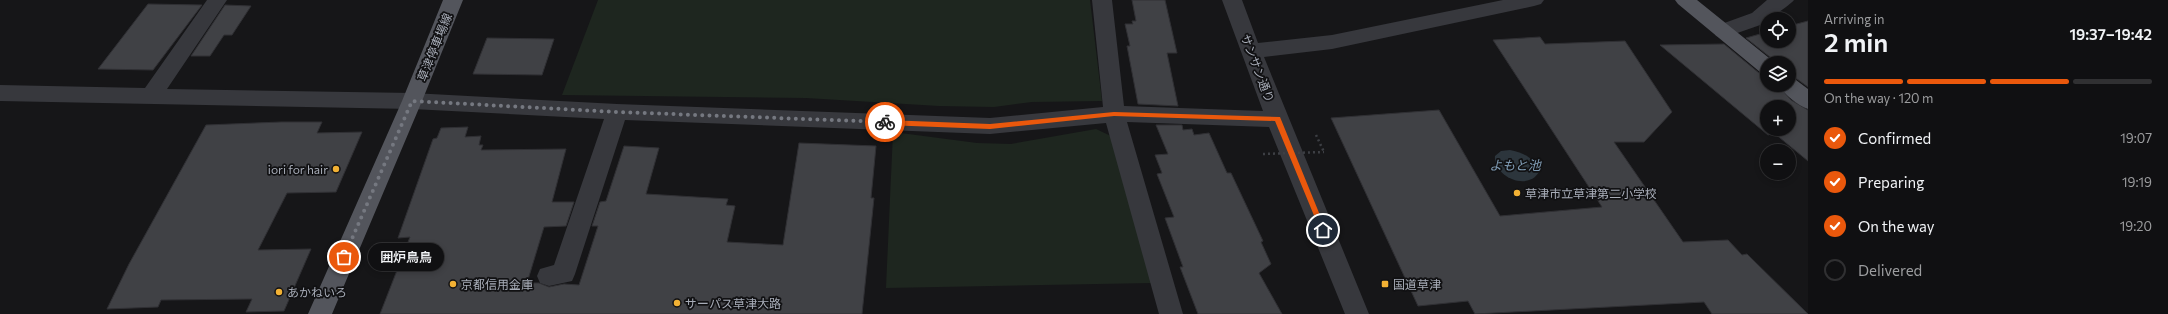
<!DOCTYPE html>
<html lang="en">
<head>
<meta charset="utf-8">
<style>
  :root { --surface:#101012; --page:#19191b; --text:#f1f3f6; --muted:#9c9d9f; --line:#303032; --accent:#ea580c }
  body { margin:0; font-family:Commissioner,"Noto Sans JP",sans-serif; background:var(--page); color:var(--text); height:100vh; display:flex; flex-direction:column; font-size:15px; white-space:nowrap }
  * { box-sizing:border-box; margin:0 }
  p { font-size:13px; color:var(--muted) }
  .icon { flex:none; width:22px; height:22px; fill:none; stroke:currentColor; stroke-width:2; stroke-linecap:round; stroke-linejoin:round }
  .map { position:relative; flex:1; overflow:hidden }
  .panel { display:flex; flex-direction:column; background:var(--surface); width:360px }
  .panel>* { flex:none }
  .controls { position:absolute; left:1760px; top:12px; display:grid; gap:8px }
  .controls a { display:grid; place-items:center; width:36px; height:36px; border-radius:50%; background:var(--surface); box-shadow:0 2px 6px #0003,0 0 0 1px var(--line); font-size:20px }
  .pin { position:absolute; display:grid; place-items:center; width:34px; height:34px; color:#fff; margin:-17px; border:2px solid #fff; border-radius:50%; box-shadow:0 1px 4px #0007 }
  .courier { position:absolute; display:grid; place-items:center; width:40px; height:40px; margin:-20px; border:3px solid #ea580c; border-radius:50%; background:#fff; color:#222; box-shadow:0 1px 5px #0007 }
  .bubble { position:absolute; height:28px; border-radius:14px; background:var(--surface); box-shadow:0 2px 6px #0003,0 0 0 1px var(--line); font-size:13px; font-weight:600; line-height:28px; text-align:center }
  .head em { font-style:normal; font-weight:600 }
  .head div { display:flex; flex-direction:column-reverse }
  .head { display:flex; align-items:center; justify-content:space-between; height:68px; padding:0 16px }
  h1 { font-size:26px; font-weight:600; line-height:30px }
  .bar { display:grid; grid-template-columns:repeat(4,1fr); gap:6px 4px; align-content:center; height:48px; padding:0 16px }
  .bar i { height:5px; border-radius:3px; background:var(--line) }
  .bar .current { background:var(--accent) }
  .bar p { grid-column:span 4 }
  ol { padding:0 16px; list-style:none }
  li { display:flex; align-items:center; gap:12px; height:44px }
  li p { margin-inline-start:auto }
  li .icon { padding:4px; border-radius:50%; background:var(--accent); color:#fff; stroke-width:4 }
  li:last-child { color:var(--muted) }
  li i { width:22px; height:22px; border:2px solid var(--line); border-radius:50% }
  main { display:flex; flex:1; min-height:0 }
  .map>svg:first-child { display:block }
  .green { fill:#1e261f }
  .water { fill:#2c353c }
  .building { fill:#404145; stroke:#303034; fill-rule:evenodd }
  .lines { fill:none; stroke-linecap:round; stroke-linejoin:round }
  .path { stroke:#3d3f44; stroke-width:2.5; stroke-dasharray:2 3; stroke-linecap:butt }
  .minor { fill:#37383d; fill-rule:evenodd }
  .major { fill:#53555c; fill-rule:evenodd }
  .path-bridge { stroke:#3d3f44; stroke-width:2.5; stroke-dasharray:2 3; stroke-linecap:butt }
  .route { fill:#ea580c }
  .done { stroke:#757880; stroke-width:4; stroke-dasharray:0 7.2 }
  .poi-dot { fill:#f2b134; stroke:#111113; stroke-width:1.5 }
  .labels { text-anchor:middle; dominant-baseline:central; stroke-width:3.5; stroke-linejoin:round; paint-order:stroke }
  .street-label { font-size:12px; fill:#a8adb8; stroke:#111113 }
  .poi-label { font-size:12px; fill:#a8adb8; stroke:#111113; text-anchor:start }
  .water-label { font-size:13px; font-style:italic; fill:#7f9bb3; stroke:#111113 }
</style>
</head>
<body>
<main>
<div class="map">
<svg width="1808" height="314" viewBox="0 0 1808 314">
  <rect width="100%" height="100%" fill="#161618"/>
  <g class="green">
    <path d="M598,0H1090L1102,101L1032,102L994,107L939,106L806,98L562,95Z"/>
    <path d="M1096,129L1113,137L1152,283L886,288L893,132L977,143L1011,144Z"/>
  </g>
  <path class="water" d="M1510,150C1524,153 1535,158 1539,172C1527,192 1493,176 1495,156L1501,151Z"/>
  <g class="building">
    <path d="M1132,0H1165L1177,53H1167L1178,106L1138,104L1127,46H1130L1125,24H1133L1132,21H1136Z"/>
    <path d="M148,4L202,5L153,70L98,69Z"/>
    <path d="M225,5L251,6L232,35H224L210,56H191Z"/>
    <path d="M1808,21V87L1797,79L1789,77V63H1775V61L1746,38L1767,32V41H1789V26Z"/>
    <path d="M1540,37L1545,44L1625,41L1672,112L1644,142H1614L1683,242L1728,240L1742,255L1747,254L1808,314H1712L1704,302L1475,314L1468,301L1418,306L1331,118L1439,110L1500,216L1602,207L1493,40Z"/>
    <path d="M487,38L554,39L542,75L473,74Z"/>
    <path d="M1724,44L1759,73L1767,75V85H1778L1791,100L1808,110V161L1774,133L1768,135L1660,45ZM1767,107H1789V129H1767Z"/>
    <path d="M281,122H322L317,133L362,132L336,192L287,193L258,250L311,249L284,311L246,312L252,299L161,300L158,307L107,309L129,264L206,125Z"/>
    <path d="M1156,125H1182L1183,130L1192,129L1194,135L1209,133L1227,173H1231L1263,241L1261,242L1271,264L1259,273L1282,314H1198L1180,267H1183L1165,218L1174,217L1157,174L1162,173L1155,155L1168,154Z"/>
    <path d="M468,127L465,137L481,136L479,145H483L481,150L566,149L552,202H574L566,226L544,227L527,283H539L549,287L564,284L579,285L598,226H592L600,202L606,201L624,146L659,148L646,194L728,199L726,205L735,206L727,242L783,245L799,143L876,146L871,198H874L862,314H380L410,237L398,238L433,139L437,138L441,128Z"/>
  </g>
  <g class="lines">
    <path class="path" d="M1316,135L1324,152"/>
    <g class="minor">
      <path d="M207,0H227L167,89L412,93L617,104L990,118L1103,107L1092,0H1112L1124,106L1263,111L1222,0H1242L1258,43L1332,35L1503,0H1544L1541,4L1534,6L1332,49L1264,57L1369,314H1345L1269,127L1127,122L1183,314H1159L1106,123L990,134L625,120L575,274L572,281L549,286L540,283L537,276L540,269L554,265L604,119L412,109L0,101V85L145,88Z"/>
      <path d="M1767,0H1794C1791,4 1776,14 1770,19H1767L1766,23L1723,38L1716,36L1713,31L1716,26L1752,13Z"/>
    </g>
    <g class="major">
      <path d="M443,0H463L422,101L332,314H308L402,101Z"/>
      <path d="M1675,0H1697L1774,62L1767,63V74L1760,72L1678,4Z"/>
      <path d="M1789,78L1796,80L1808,89V109C1797,105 1785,95 1779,85H1789Z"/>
    </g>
    <path class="path-bridge" d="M1263,154L1324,152"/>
  </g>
  <path class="route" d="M1114,112L1280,117L1326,230L1325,232H1321L1320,230L1275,121L1114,116L990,129L885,125L882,122L885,120L990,124Z"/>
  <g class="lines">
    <path class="done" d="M344,257L412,101L617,112L885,122"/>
  </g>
  <g class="poi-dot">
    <circle cx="336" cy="169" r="4"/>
    <circle cx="1517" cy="193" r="4"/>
    <circle cx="453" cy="284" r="4"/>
    <rect x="1381" y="280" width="8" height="8" rx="2"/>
    <circle cx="279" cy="292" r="4"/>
    <circle cx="677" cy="303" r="4"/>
  </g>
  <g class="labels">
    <g class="street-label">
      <text transform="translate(434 47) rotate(-68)">草津停車場線</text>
      <text transform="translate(1258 68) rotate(69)">サンサン通り</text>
    </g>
    <g class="poi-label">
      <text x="328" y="169" text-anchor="end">iori for hair</text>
      <text x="1525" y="193">草津市立草津第二小学校</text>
      <text x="461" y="284">京都信用金庫</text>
      <text x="1393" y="284">国道草津</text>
      <text x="287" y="292">あかねいろ</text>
      <text x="685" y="303">サーパス草津大路</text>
    </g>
    <g class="water-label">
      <text x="1515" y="165">よもと池</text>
    </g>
  </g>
</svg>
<div class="controls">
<a><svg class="icon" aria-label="locate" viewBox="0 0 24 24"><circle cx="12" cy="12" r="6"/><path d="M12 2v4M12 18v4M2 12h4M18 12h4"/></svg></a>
<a><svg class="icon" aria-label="layers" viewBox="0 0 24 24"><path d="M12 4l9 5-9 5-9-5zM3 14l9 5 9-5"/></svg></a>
<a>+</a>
<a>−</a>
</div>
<div class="pin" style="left:344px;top:257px;background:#ea580c"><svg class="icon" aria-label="bag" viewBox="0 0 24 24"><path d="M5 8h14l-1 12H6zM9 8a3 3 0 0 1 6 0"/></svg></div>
<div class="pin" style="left:1323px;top:230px;background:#1f2937"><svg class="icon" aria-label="home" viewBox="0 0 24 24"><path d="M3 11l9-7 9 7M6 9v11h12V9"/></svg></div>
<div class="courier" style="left:885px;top:122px"><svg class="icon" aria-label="bike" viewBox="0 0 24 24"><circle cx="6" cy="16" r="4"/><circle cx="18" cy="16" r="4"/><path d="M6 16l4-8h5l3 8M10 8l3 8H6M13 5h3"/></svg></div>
<div class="bubble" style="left:368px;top:243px;width:76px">囲炉鳥鳥</div>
</div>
<section class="panel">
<div class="head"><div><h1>2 min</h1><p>Arriving in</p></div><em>19:37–19:42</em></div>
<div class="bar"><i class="current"></i><i class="current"></i><i class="current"></i><i></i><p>On the way · 120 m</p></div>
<ol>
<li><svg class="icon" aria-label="check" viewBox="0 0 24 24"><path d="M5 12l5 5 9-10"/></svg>Confirmed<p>19:07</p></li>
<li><svg class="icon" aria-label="check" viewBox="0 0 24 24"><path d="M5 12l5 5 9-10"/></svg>Preparing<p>19:19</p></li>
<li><svg class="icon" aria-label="check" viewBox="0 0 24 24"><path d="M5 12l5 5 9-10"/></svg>On the way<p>19:20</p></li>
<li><i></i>Delivered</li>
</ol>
</section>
</main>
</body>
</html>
